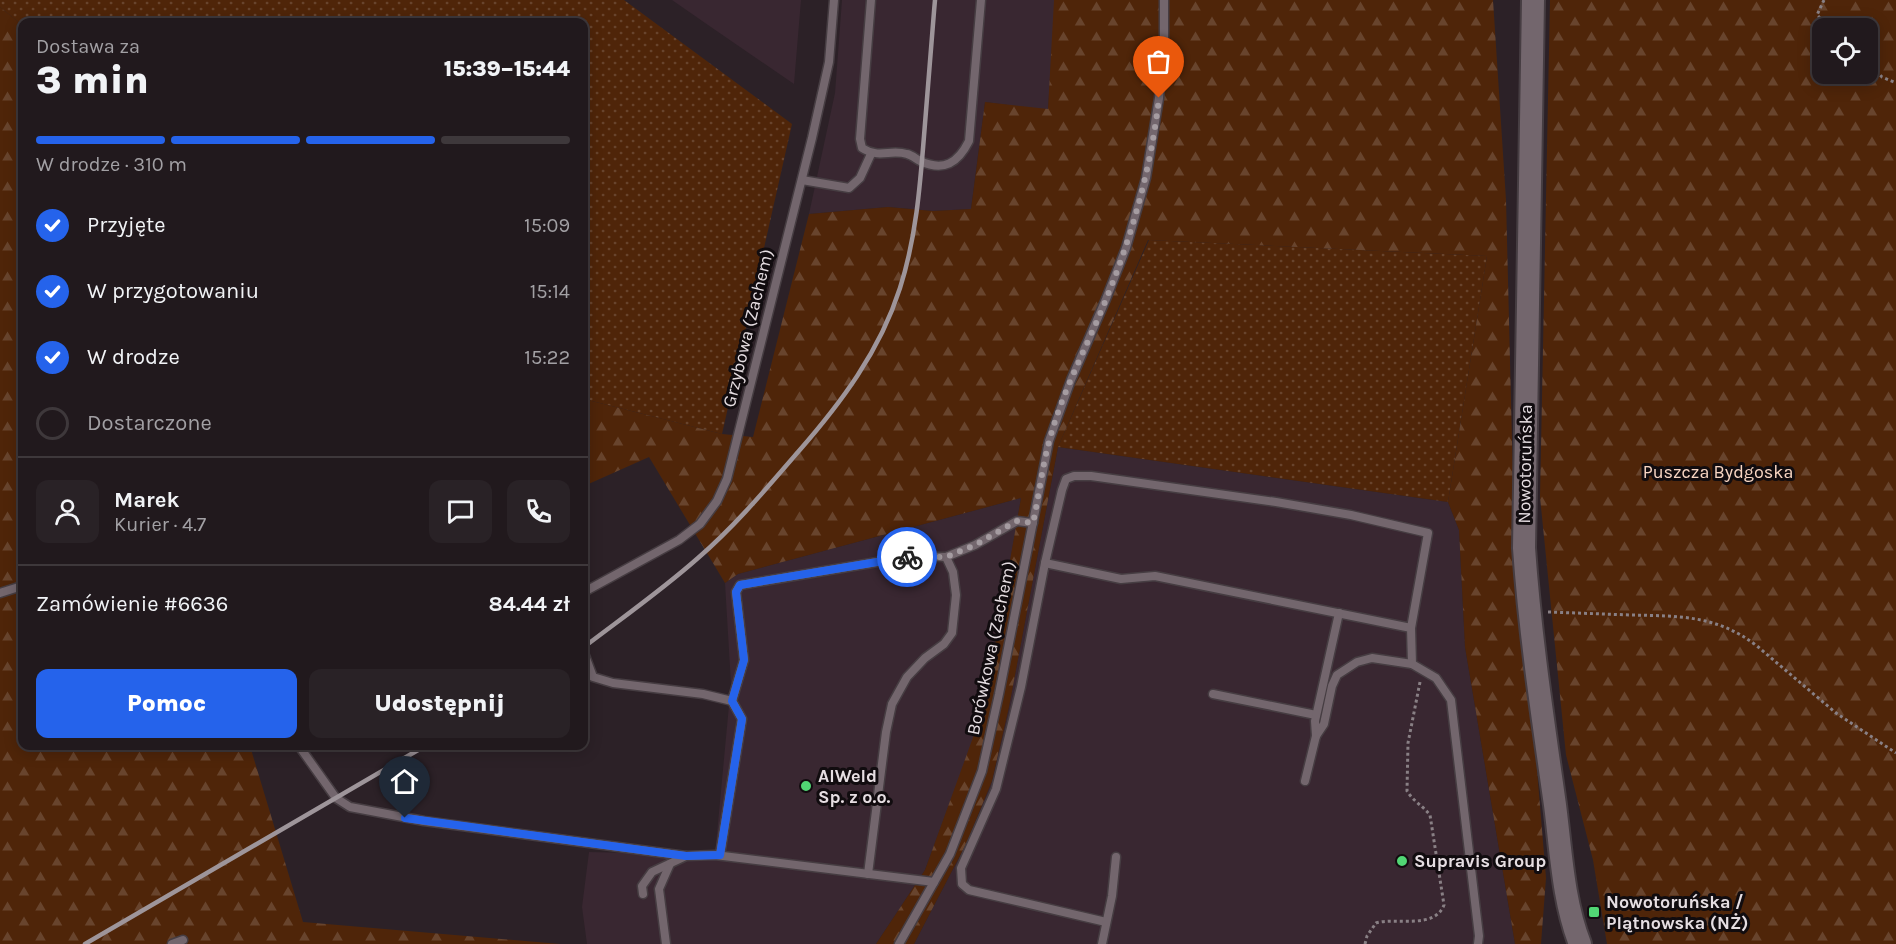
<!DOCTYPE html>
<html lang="pl">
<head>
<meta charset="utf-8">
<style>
  :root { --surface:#21191d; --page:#292226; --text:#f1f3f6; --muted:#a2a0a4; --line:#3e383b; --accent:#2563eb }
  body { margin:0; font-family:Karla,sans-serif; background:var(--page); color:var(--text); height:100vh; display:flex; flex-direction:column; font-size:22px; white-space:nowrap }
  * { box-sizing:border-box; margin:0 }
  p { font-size:20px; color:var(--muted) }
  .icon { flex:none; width:33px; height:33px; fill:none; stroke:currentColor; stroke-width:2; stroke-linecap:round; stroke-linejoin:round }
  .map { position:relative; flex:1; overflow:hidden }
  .sheet { position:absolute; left:18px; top:18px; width:570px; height:732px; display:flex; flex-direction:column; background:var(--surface); border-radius:12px; box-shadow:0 3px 15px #0003,0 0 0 2px var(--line) }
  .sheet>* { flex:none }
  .tools { position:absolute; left:1812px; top:18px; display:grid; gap:12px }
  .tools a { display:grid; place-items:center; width:66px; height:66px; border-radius:12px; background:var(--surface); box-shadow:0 3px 15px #0003,0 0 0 2px var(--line); font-size:30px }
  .pin { position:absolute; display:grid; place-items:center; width:51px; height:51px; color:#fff; margin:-62px -26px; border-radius:50% 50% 50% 0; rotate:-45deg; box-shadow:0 0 6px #0007 }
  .pin .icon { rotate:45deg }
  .courier { position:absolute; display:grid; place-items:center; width:60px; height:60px; margin:-30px; border:4px solid #2563eb; border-radius:50%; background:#fff; color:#222; box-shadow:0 2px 8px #0007 }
  .overview em { font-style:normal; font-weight:800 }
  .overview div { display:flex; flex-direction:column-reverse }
  .overview { display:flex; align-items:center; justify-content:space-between; height:102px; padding:0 18px }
  h1 { font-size:39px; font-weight:800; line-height:45px }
  .bar { display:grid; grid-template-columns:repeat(4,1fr); gap:9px 6px; align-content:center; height:72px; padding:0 18px }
  .bar i { height:8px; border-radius:4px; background:var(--line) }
  .bar .current { background:var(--accent) }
  .bar p { grid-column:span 4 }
  .line { display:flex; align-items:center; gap:15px; padding:0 18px; border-top:2px solid var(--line) }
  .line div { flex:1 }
  .round { display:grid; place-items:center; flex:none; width:63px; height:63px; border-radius:12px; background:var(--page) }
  ol { padding:0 18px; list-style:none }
  li { display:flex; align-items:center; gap:18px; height:66px }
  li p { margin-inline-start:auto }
  li .icon { padding:6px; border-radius:50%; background:var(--accent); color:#fff; stroke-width:4 }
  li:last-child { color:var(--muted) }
  li i { width:33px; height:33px; border:3px solid var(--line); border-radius:50% }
  .button { display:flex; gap:12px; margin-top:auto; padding:12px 18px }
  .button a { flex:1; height:69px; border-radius:12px; background:var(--accent); color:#fff; font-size:24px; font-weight:800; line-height:69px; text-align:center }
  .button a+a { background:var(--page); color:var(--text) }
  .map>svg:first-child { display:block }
  .built { fill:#392731 }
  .grass { fill:url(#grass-dots) }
  .forest { fill:url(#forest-firs); fill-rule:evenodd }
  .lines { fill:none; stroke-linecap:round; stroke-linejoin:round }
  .lane-casing { stroke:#463d42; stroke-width:11 }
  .secondary-casing { stroke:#463d42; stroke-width:26 }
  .path { stroke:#898085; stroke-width:3; stroke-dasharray:3 3; stroke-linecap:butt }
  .lane { stroke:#73666d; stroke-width:8 }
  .secondary { stroke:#73666d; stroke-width:22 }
  .rail { stroke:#9e959a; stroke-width:4.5 }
  .done { stroke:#a59ca1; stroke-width:6; stroke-dasharray:0 10.8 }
  .route { stroke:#2563eb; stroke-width:8 }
  .poi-dot { fill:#51d674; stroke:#110c0f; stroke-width:2 }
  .labels { text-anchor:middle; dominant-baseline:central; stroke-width:6; stroke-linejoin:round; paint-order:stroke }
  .street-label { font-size:18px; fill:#e6dee2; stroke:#110c0f }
  .park-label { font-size:18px; fill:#f9d6c3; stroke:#110c0f }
  .poi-label { font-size:18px; font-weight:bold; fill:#e6dee2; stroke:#110c0f; text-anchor:start }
</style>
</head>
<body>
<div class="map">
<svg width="1896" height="944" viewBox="0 0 1896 944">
  <defs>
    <pattern id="grass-dots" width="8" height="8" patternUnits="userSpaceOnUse" patternTransform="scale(1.5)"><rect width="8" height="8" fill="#4f2509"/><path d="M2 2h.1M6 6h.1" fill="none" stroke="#68442d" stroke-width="1.8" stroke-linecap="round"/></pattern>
    <pattern id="forest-firs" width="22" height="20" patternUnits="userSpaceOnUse" patternTransform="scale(1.5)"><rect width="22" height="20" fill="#4f2509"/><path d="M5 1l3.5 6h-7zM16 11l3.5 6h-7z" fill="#68442d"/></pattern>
  </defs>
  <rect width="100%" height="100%" fill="#2c2127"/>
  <g class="built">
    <path d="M672,0H801L794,84L708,25Z"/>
    <path d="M842,0H1055L1048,110L985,102L971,209L933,211L888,207L809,214L835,93Z"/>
    <path d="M1058,447L1448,502L1459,530L1465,647L1515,944H914L966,844L992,781L1009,707Z"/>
    <path d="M1021,498L985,707L925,870L876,944H587L582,907L589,852L715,855L731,684L725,583L738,574Z"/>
  </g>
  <g class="grass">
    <path d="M0,0H624L792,124L722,434L584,399V22H22V25L0,7Z"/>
    <path d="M1149,240L1487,256L1448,502L1058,447Z"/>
  </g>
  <g class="forest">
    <path d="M1054,0H1493L1506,200L1513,481L1546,878L1541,944H1515L1465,647L1459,530L1448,502L1487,256L1148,240L1058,447L1009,707L992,781L966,844L914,944H876L925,870L984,707L1021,498L738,574L725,583L649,457L584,486V399L722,434L753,437L809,214L888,207L933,211L971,209L985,102L1048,109Z"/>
    <path d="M1550,0H1896V944H1607L1593,860L1566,755L1540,497ZM1868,28V74H1822V28Z"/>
    <path d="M0,7L22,25V746H250L303,922L560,944H0Z"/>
  </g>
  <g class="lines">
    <g class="lane-casing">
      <g id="lane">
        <path d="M871,0L860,139L862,148C879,159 890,149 907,154C912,155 916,159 920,161C944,172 958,163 969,141L981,0"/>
        <path d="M802,180L849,188L860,178L871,154"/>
        <path d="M1045,563L1021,687L996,789L961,868L962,884L969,890L1106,922"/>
        <path d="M584,592L679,540L700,524L717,501L727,479L812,138L829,62L834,0"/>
        <path d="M0,593L22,586"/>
        <path d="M1411,628L1155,576L1121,579L1045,563L1062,490L1066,479L1074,476H1091L1276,502L1351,515L1428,533L1411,628L1412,664L1436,678L1451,700L1479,936L1478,944"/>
        <path d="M584,653L593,677L613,683L703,694L732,701L742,719L720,855"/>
        <path d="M1213,694L1316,715"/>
        <path d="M732,701L744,660L736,592L740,585L913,556L946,557L975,545L1017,521L1033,523"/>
        <path d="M1316,736L1315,721L1339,613"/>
        <path d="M299,746L336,798L350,807L424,821L686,856"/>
        <path d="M1305,781L1316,736L1324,724L1332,686L1337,675L1357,662L1372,658L1412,664"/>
        <path d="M868,874L886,732L892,704L907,677L925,658L944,644L952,633L956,595L953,572L946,557"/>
        <path d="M643,894L642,886L652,872L686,856L715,855L934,882"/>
        <path d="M172,944L183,940"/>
        <path d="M666,944L659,889L670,864"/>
        <path d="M899,944L950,854L982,771L999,694L1049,441L1071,380L1106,299L1126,248L1146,178L1159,98L1164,43V0"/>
        <path d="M1102,944L1112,896L1116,857"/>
      </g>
    </g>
    <g class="secondary-casing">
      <path id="secondary" d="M1533,0L1524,548C1530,634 1543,720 1555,805C1561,851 1563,901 1580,944"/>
    </g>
    <g class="path">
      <path d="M1824,0L1817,15L1831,28"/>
      <path d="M1868,62L1882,77L1896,83"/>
      <path d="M1548,612C1576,613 1603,614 1631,615C1679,616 1717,615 1757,646L1836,713L1896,753"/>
      <path d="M1365,944L1367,936L1376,923C1397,917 1434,930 1444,905L1430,815C1423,806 1413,801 1407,791L1408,743L1420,682"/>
    </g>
    <use href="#lane" class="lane"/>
    <use href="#secondary" class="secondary"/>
    <g class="rail">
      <path d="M584,647C622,618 662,590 698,558C735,526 766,489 798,452C841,403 880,351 900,288C916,238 920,187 924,136C928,90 931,45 935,0"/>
      <path d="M85,944L425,746"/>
    </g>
  </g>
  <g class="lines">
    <path class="done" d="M907,557H946L975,545L1017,521L1033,523C1039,496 1042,468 1049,442C1062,391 1088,345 1107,297C1133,233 1151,167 1159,98"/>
    <path class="route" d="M405,818L686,856L720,855L742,719L732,701L744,660L736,592L740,585L907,557"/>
  </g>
  <g class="poi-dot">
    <circle cx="806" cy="786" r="6"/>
    <circle cx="1402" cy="861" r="6"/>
    <rect x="1588" y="906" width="12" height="12" rx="3"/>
  </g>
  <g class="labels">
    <g class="street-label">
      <text transform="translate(748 328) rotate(-76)">Grzybowa (Zachem)</text>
      <text transform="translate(1525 464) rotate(-89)">Nowotoruńska</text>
      <text transform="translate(991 648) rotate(-78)">Borówkowa (Zachem)</text>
    </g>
    <g class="park-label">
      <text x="1718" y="472">Puszcza Bydgoska</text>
    </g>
    <g class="poi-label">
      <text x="818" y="776">AlWeld<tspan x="818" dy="21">Sp. z o.o.</tspan></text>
      <text x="1414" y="861">Supravis Group</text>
      <text x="1606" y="902">Nowotoruńska /<tspan x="1606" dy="21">Plątnowska (NŻ)</tspan></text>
    </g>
  </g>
</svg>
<div class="tools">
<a><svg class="icon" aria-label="locate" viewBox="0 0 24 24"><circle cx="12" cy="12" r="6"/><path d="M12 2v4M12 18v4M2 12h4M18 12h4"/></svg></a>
</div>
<div class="pin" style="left:1159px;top:98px;background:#ea580c"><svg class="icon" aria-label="bag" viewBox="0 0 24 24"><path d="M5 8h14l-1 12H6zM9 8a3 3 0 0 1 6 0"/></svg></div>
<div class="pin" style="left:405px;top:818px;background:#1f2937"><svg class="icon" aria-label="home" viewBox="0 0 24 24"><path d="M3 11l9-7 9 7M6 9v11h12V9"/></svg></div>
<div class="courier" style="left:907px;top:557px"><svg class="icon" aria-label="bike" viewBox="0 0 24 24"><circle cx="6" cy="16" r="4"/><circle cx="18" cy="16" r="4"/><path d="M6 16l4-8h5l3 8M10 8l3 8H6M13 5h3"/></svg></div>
<section class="sheet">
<div class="overview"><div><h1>3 min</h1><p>Dostawa za</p></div><em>15:39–15:44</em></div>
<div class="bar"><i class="current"></i><i class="current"></i><i class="current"></i><i></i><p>W drodze · 310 m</p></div>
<ol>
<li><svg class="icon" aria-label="check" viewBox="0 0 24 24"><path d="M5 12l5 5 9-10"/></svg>Przyjęte<p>15:09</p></li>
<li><svg class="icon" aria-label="check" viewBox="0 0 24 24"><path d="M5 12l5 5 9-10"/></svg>W przygotowaniu<p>15:14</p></li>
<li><svg class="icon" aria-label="check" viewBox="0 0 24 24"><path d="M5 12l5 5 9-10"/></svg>W drodze<p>15:22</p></li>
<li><i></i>Dostarczone</li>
</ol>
<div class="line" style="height:108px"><a class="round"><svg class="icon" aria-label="person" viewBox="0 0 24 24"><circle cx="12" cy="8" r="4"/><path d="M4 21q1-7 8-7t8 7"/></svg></a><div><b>Marek</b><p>Kurier · 4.7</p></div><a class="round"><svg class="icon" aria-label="chat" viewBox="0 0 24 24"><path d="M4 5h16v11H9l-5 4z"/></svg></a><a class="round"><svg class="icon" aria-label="phone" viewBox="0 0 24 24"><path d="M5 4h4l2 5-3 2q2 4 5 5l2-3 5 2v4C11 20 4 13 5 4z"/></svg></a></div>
<div class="line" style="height:78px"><div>Zamówienie #6636</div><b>84.44 zł</b></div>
<div class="button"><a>Pomoc</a><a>Udostępnij</a></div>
</section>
</div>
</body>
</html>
